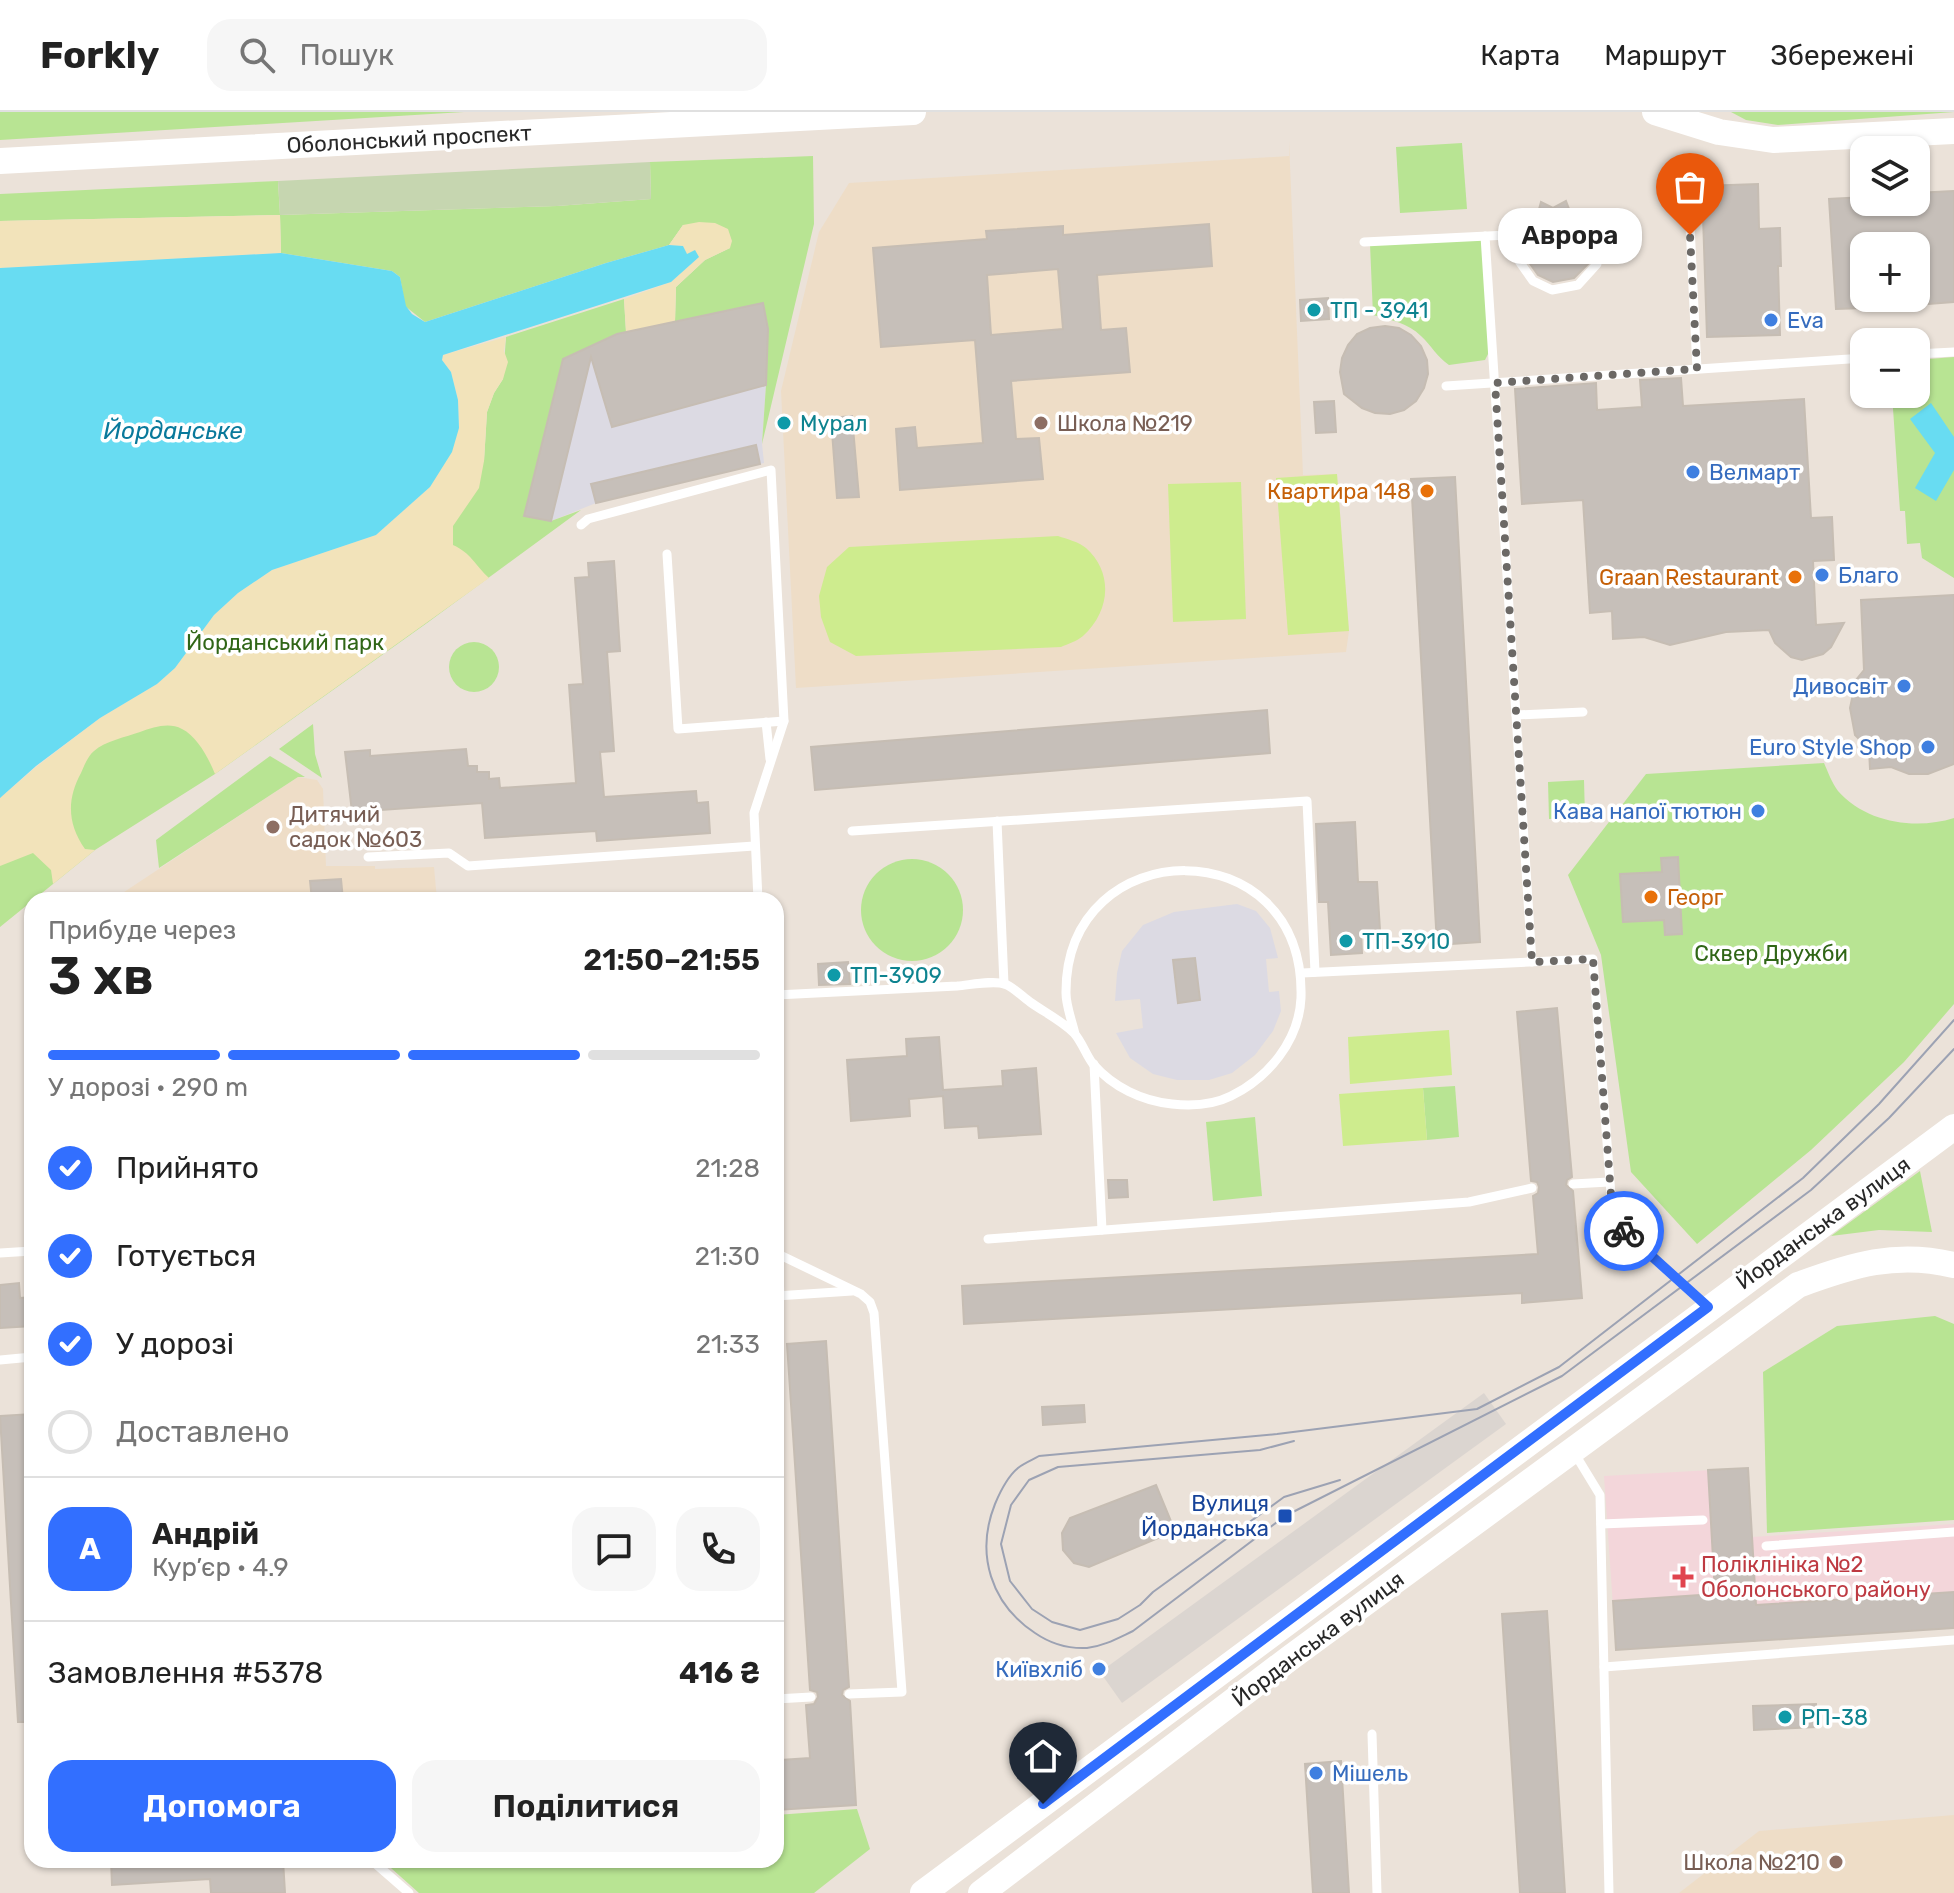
<!DOCTYPE html>
<html lang="uk">
<head>
<meta charset="utf-8">
<style>
  :root { --surface:#fff; --page:#f6f6f6; --text:#222; --muted:#767676; --line:#e0e0e0; --accent:#326fff }
  body { margin:0; font-family:Rubik,sans-serif; background:var(--page); color:var(--text); height:100vh; display:flex; flex-direction:column; font-size:30px; white-space:nowrap }
  * { box-sizing:border-box; margin:0 }
  p { font-size:26px; color:var(--muted) }
  .icon { flex:none; width:44px; height:44px; fill:none; stroke:currentColor; stroke-width:2; stroke-linecap:round; stroke-linejoin:round }
  .map { position:relative; flex:1; overflow:hidden }
  .panel { position:absolute; left:24px; top:780px; width:760px; height:976px; display:flex; flex-direction:column; background:var(--surface); border-radius:24px; box-shadow:0 2px 6px #0004 }
  .panel>* { flex:none }
  .buttons { position:absolute; left:1850px; top:24px; display:grid; gap:16px }
  .buttons a { display:grid; place-items:center; width:80px; height:80px; border-radius:16px; background:var(--surface); box-shadow:0 2px 6px #0004; font-size:40px }
  .pin { position:absolute; display:grid; place-items:center; width:68px; height:68px; color:#fff; margin:-82px -34px; border-radius:50% 50% 50% 0; rotate:-45deg; box-shadow:0 0 8px #0007 }
  .pin .icon { rotate:45deg }
  .courier { position:absolute; display:grid; place-items:center; width:80px; height:80px; margin:-40px; border:6px solid #326fff; border-radius:50%; background:#fff; color:#222; box-shadow:0 2px 10px #0007 }
  .bubble { position:absolute; height:56px; border-radius:24px; background:var(--surface); box-shadow:0 2px 6px #0004; font-size:26px; font-weight:600; line-height:56px; text-align:center }
  .head em { font-style:normal; font-weight:600 }
  .head div { display:flex; flex-direction:column-reverse }
  .head { display:flex; align-items:center; justify-content:space-between; height:136px; padding:0 24px }
  h1 { font-size:52px; font-weight:600; line-height:60px }
  .bar { display:grid; grid-template-columns:repeat(4,1fr); gap:12px 8px; align-content:center; height:96px; padding:0 24px }
  .bar i { height:10px; border-radius:6px; background:var(--line) }
  .bar .current { background:var(--accent) }
  .bar p { grid-column:span 4 }
  .line { display:flex; align-items:center; gap:20px; padding:0 24px; border-top:2px solid var(--line) }
  .line div { flex:1 }
  .round { display:grid; place-items:center; flex:none; width:84px; height:84px; border-radius:24px; background:var(--page) }
  ol { padding:0 24px; list-style:none }
  li { display:flex; align-items:center; gap:24px; height:88px }
  li p { margin-inline-start:auto }
  li .icon { padding:8px; border-radius:50%; background:var(--accent); color:#fff; stroke-width:4 }
  li:last-child { color:var(--muted) }
  li i { width:44px; height:44px; border:4px solid var(--line); border-radius:50% }
  .button { display:flex; gap:16px; margin-top:auto; padding:16px 24px }
  .button a { flex:1; height:92px; border-radius:24px; background:var(--accent); color:#fff; font-size:32px; font-weight:600; line-height:92px; text-align:center }
  .button a+a { background:var(--page); color:var(--text) }
  header { display:flex; align-items:center; gap:48px; box-sizing:border-box; height:112px; padding:0 40px; background:var(--surface); border-bottom:2px solid var(--line) }
  header strong { font-size:38px }
  nav { display:flex; gap:44px; margin-inline-start:auto; font-size:28px }
  .search { width:560px; height:72px; background:var(--page); display:flex; align-items:center; gap:20px; box-sizing:border-box; padding:0 28px; border-radius:24px; color:var(--muted); font-size:30px }
  .map>svg:first-child { display:block }
  .industrial { fill:#dcdae3 }
  .education { fill:#eeddc7 }
  .medical { fill:#f3d6da }
  .green { fill:#b8e493 }
  .sand { fill:#f2e3ba }
  .cemetery { fill:#c6d6b0 }
  .pitch { fill:#ceec8e }
  .plaza { fill:#dbd5d0 }
  .water { fill:#68dcf2 }
  .building { fill:#c6bfb9; stroke:#c6bdb3; stroke-width:2; fill-rule:evenodd }
  .lines { fill:none; stroke-linecap:round; stroke-linejoin:round }
  .service { stroke:#fff; stroke-width:9 }
  .secondary { stroke:#fff; stroke-width:26 }
  .tram { stroke:#9ca2b3; stroke-width:2 }
  .done { stroke:#6c6966; stroke-width:8; stroke-dasharray:0 14.4 }
  .route { stroke:#326fff; stroke-width:10 }
  .culture-dot { fill:#0f9aa8; stroke:#fff; stroke-width:3 }
  .shop-dot { fill:#3f7fe0; stroke:#fff; stroke-width:3 }
  .education-dot { fill:#8d6e63; stroke:#fff; stroke-width:3 }
  .food-dot { fill:#e8710a; stroke:#fff; stroke-width:3 }
  .transit-dot { fill:#1a4fb4; stroke:#fff; stroke-width:3 }
  .health-dot { fill:#e0444e; stroke:#fff; stroke-width:3 }
  .labels { text-anchor:middle; dominant-baseline:central; stroke-width:7; stroke-linejoin:round; paint-order:stroke }
  .street-label { font-size:22px; fill:#282828; stroke:#fff }
  .culture-label { font-size:22px; fill:#0d838f; stroke:#fff; text-anchor:start }
  .shop-label { font-size:22px; fill:#366cbe; stroke:#fff; text-anchor:start }
  .education-label { font-size:22px; fill:#785e54; stroke:#fff; text-anchor:start }
  .food-label { font-size:22px; fill:#c56008; stroke:#fff; text-anchor:end }
  .park-label { font-size:22px; fill:#306617; stroke:#fff }
  .transit-label { font-size:22px; fill:#164399; stroke:#fff; text-anchor:end }
  .health-label { font-size:22px; fill:#be3a42; stroke:#fff; text-anchor:start }
  .water-label { font-size:24px; font-style:italic; fill:#09799b; stroke:#fff }
</style>
</head>
<body>
<header>
<strong>Forkly</strong>
<div class="search"><svg class="icon" aria-label="search" viewBox="0 0 24 24"><circle cx="10" cy="10" r="6"/><path d="M15 15l6 6"/></svg>Пошук</div>
<nav><a>Карта</a><a>Маршрут</a><a>Збережені</a></nav>
</header>
<div class="map">
<svg width="1954" height="1781" viewBox="0 0 1954 1781">
  <rect width="100%" height="100%" fill="#ebe2d9"/>
  <g class="industrial">
    <path d="M617,222L766,273L762,332L764,351L596,391L551,409L524,404L563,247Z"/>
    <path d="M1237,792L1256,799L1270,816L1278,846L1266,847L1269,880L1279,879L1281,899L1273,919L1255,943L1232,961L1209,968H1177L1153,962L1130,946L1116,921L1143,916L1140,887L1115,889L1117,861L1122,839L1143,813L1174,800Z"/>
  </g>
  <g class="education">
    <path d="M1289,29L1303,363L1337,362L1349,519L1346,540L796,576L781,279L819,120L849,71L1289,44Z"/>
    <path d="M298,665L317,668L323,677L326,754H375V757L434,755L437,788H112Z"/>
    <path d="M1954,1703V1781H1679L1759,1719Z"/>
  </g>
  <path class="medical" d="M1748,1356L1752,1425L1954,1412V1516L1616,1538L1604,1364Z"/>
  <g class="green">
    <path d="M0,0H464L0,28Z"/>
    <path d="M1731,0H1954L1778,13L1746,8Z"/>
    <path d="M1462,31L1467,97L1400,101L1396,35Z"/>
    <path d="M813,44L814,112L762,332L766,273L675,210L676,175L705,148L730,136L683,113L669,133L606,151L425,210L405,194L400,165L392,159L281,141L280,103L0,109V82L278,69L280,103L557,94L651,87L650,50Z"/>
    <path d="M1483,127L1489,240L1485,248L1449,253C1437,245 1431,233 1421,224C1408,211 1391,208 1373,203L1370,132Z"/>
    <path d="M624,187L626,220L563,247L524,404L551,409L581,398L427,511L215,662L95,738L0,815V686L484,349L487,300L494,281L503,267L506,225Z"/>
    <path d="M1954,245V466L1922,446L1920,431L1907,432L1905,399H1900L1892,282H1916V248Z"/>
    <circle cx="474" cy="555" r="25"/>
    <path d="M313,612L315,642L322,666L279,637Z"/>
    <path d="M270,644L305,665H298L159,756L156,728Z"/>
    <path d="M1824,651C1828,660 1832,671 1838,679C1866,711 1916,718 1954,706V892L1904,950L1811,1038L1697,1132L1631,1060L1601,843L1568,763L1646,662Z"/>
    <path d="M1584,668L1585,705L1549,707L1548,670Z"/>
    <circle cx="912" cy="798" r="51"/>
    <path d="M1455,974L1459,1025L1427,1028L1423,976Z"/>
    <path d="M1255,1005L1262,1084L1213,1089L1206,1010Z"/>
    <path d="M1920,1059L1932,1120L1879,1118L1831,1124Z"/>
    <path d="M1935,1204L1954,1212V1408L1767,1421L1763,1260L1837,1214Z"/>
    <path d="M857,1697L870,1737L814,1781H419L382,1748H776V1703Z"/>
  </g>
  <g class="sand">
    <path d="M280,103L281,141L0,156V109Z"/>
    <path d="M699,110L715,111L728,117L732,129L730,136L705,148L676,175L675,210L626,220L624,187L671,170L699,145L687,143L683,134L669,133L683,113Z"/>
    <path d="M506,225L504,239L508,250L503,267L494,281L487,300L484,349L479,376L453,414V433C471,441 475,453 489,466L215,662C209,647 197,624 182,617C169,610 154,615 140,620C126,625 105,629 94,639C88,644 84,654 81,661C67,687 67,711 85,737L95,738L53,772L51,758L33,741L0,754V686L36,655L100,606L157,572L175,556L214,503L238,481L272,458L376,423L430,375L459,316L458,288L451,260L442,248L443,243Z"/>
  </g>
  <path class="cemetery" d="M650,50L651,87L557,94L280,103L278,69Z"/>
  <g class="pitch">
    <path d="M1337,362L1349,519L1288,523L1276,366Z"/>
    <path d="M1241,370L1246,507L1173,510L1168,372Z"/>
    <path d="M1058,424C1067,427 1079,430 1086,436C1114,461 1110,500 1083,524C1077,529 1068,532 1061,535L856,544L830,530L821,505L819,484L827,455L849,435Z"/>
    <path d="M1449,918L1452,963L1350,972L1348,925Z"/>
    <path d="M1423,976L1427,1028L1343,1034L1339,982Z"/>
  </g>
  <path class="plaza" d="M1484,1281L1506,1312L1122,1591L1100,1560Z"/>
  <g class="water">
    <path d="M669,133L683,134L687,142L695,138L699,145L671,170L443,243L442,248L451,260L458,288L459,316L452,340L430,375L376,423L272,458L238,481L214,503L175,556L157,572L100,606L36,654L0,686V156L281,141L392,159L400,165L406,194L412,202L425,210L606,151Z"/>
    <path d="M1931,291L1954,325V358L1936,389L1915,376L1935,341L1910,307Z"/>
  </g>
  <g class="building">
    <path d="M1758,72L1759,117L1780,116L1781,154H1778L1780,223L1707,225L1702,74Z"/>
    <path d="M1954,79V190L1916,193V134H1864V196L1836,197L1829,87L1864,85V90H1916V81Z"/>
    <path d="M1566,89L1571,102L1585,99L1586,112L1596,121L1593,130L1597,143L1574,166L1553,170L1538,163L1521,139L1516,123L1525,119L1524,107L1538,101L1541,90L1553,96Z"/>
    <path d="M1209,112L1212,154L1097,163L1101,218L1126,216L1130,260L1011,269L1016,327L1039,326L1043,367L900,378L896,317L915,315L917,336L983,331L975,228L881,235L873,136L987,127L986,119L1063,114V123ZM1058,157L1063,217L991,223L987,163Z"/>
    <path d="M1328,186L1329,207L1301,209L1300,188Z"/>
    <path d="M763,191L768,217L766,273L612,315L591,245L551,409L524,404L563,247L617,222Z"/>
    <path d="M1385,214L1399,216L1411,223L1421,234L1427,248L1428,262L1424,276L1416,289L1404,298L1390,302L1375,301L1362,296L1344,282L1340,260L1342,246L1348,233L1357,222L1370,216Z"/>
    <path d="M1681,266L1683,294L1804,287L1811,406L1832,405L1834,448L1813,449L1816,513L1844,511L1831,535L1823,542L1802,548L1791,545L1775,531L1769,518L1726,520L1670,533L1644,525L1613,527L1612,499L1590,501L1583,388L1522,392L1515,277L1596,271L1597,298L1642,295L1640,268Z"/>
    <path d="M1334,289L1336,320L1316,321L1314,290Z"/>
    <path d="M852,304L859,385L837,386L831,306Z"/>
    <path d="M756,333L760,352L596,391L591,372Z"/>
    <path d="M1455,365L1480,830L1437,833L1411,367Z"/>
    <path d="M614,449L620,539L607,540L614,639L600,640L604,685L696,679L697,691L708,690L710,721L597,729L596,719L485,726L482,691L352,700L345,640L370,638V644L466,637L468,654H477V660H489V667L499,666L500,676L576,671L569,573L583,572L575,466L589,465L588,451Z"/>
    <path d="M1954,483V652L1928,662H1909L1891,655L1870,657L1869,637L1855,623L1850,596L1856,568L1864,558L1861,488Z"/>
    <path d="M1267,598L1270,641L815,678L811,635Z"/>
    <path d="M1355,710L1358,770H1377L1380,818L1361,819L1362,841L1331,843L1328,790H1319L1316,712Z"/>
    <path d="M1678,745L1682,822L1665,823L1664,808L1623,810L1620,762L1662,760L1661,746Z"/>
    <path d="M341,767L343,788H312L310,769Z"/>
    <path d="M1195,846L1200,888L1178,891L1173,848Z"/>
    <path d="M848,850L850,872L819,873L818,852Z"/>
    <path d="M1557,896L1572,1065L1567,1068L1566,1073L1573,1079L1582,1186L1522,1191V1181L964,1212L962,1174L1538,1142L1533,1084L1538,1081L1539,1075L1537,1070L1531,1069L1517,900Z"/>
    <path d="M939,925L943,978L1003,974L1002,959L1036,956L1041,1022L979,1026L978,1014L945,1016L943,984L909,987L910,1004L851,1009L847,948L907,944L906,927Z"/>
    <path d="M1108,1068H1127L1128,1085L1109,1086Z"/>
    <path d="M19,1171L20,1186L31,1185L32,1214L0,1216V1173Z"/>
    <path d="M826,1229L849,1575L843,1578L842,1583L850,1589L856,1693L776,1698V1661H782L781,1648L810,1646L806,1593L814,1592L818,1585L817,1580L810,1578L787,1232Z"/>
    <path d="M1084,1293L1085,1310L1043,1313L1042,1295Z"/>
    <path d="M32,1302V1610H18L0,1304Z"/>
    <path d="M1748,1356L1756,1493L1954,1480V1516L1616,1538L1613,1489L1715,1482L1708,1358Z"/>
    <path d="M1156,1373L1175,1419L1089,1455L1074,1451L1063,1438L1062,1421L1070,1406Z"/>
    <path d="M1547,1499L1565,1781H1520L1502,1502Z"/>
    <path d="M1816,1592L1817,1615L1754,1618L1753,1594Z"/>
    <path d="M1341,1649L1349,1781H1313L1305,1652Z"/>
    <path d="M111,1748H283L285,1781H211L210,1767L112,1773Z"/>
  </g>
  <g class="lines">
    <g class="service">
      <path d="M1689,93L1697,257"/>
      <path d="M1485,124L1532,850"/>
      <path d="M1364,130L1508,123L1514,142L1533,169L1552,178L1578,173L1597,152"/>
      <path d="M1916,242L1954,240"/>
      <path d="M1446,274L1864,246"/>
      <path d="M581,413L588,407L771,358L784,609L754,701L758,788"/>
      <path d="M667,442L678,617L784,609"/>
      <path d="M1516,603L1583,600"/>
      <path d="M766,610L770,647"/>
      <path d="M997,709L1004,872"/>
      <path d="M852,719L1307,689L1315,860"/>
      <path d="M368,745L449,741L468,754L754,734"/>
      <path d="M1302,861L1593,847L1613,1109L1707,1195"/>
      <path d="M776,883C836,880 897,877 957,874C970,873 993,868 1005,872C1013,875 1023,885 1030,890C1044,900 1062,909 1074,921C1082,930 1086,943 1093,952C1113,975 1142,989 1172,992C1191,994 1213,993 1231,984C1268,966 1299,929 1301,886C1306,715 1065,719 1066,881C1066,894 1072,909 1075,922"/>
      <path d="M1094,952L1102,1118"/>
      <path d="M1573,1072L1609,1070"/>
      <path d="M776,1103L780,1184"/>
      <path d="M988,1127L1469,1090L1532,1076"/>
      <path d="M0,1141L32,1139"/>
      <path d="M778,1142L861,1182L870,1190L874,1201L902,1580L849,1582"/>
      <path d="M776,1184L852,1179"/>
      <path d="M0,1248L32,1245"/>
      <path d="M1575,1342L1600,1383L1609,1781"/>
      <path d="M1601,1412L1703,1408"/>
      <path d="M1766,1434L1954,1420"/>
      <path d="M1604,1555L1954,1528"/>
      <path d="M776,1587L811,1585"/>
      <path d="M1372,1622L1377,1781"/>
      <path d="M376,1748L377,1753L409,1781"/>
    </g>
    <g class="secondary">
      <path d="M1655,0L1719,20L1773,28L1954,19"/>
      <path d="M0,49L913,0"/>
      <path d="M923,1781L1954,1015"/>
      <path d="M981,1781L1290,1546L1798,1173C1852,1153 1896,1139 1954,1153"/>
    </g>
    <g class="tram">
      <path d="M1954,908L1879,992L1803,1066L1559,1255L1477,1297L1277,1322L1039,1344C1032,1348 1024,1351 1018,1356C1007,1365 1000,1380 995,1392C975,1442 991,1492 1035,1521C1051,1532 1068,1537 1087,1536C1104,1534 1118,1526 1133,1519L1285,1404L1562,1264L1811,1078L1889,1006L1954,937"/>
      <path d="M1294,1329L1260,1338L1058,1355L1029,1368L1011,1393L1001,1432L1010,1469L1032,1497L1052,1510L1080,1518L1118,1507L1140,1493L1153,1480L1284,1385L1340,1368"/>
    </g>
  </g>
  <g class="lines">
    <path class="done" d="M1624,1119L1613,1109L1593,847L1532,850L1495,271L1697,257L1690,123"/>
    <path class="route" d="M1043,1692L1708,1195L1624,1119"/>
  </g>
  <g class="culture-dot">
    <circle cx="1314" cy="198" r="8"/>
    <circle cx="784" cy="311" r="8"/>
    <circle cx="1346" cy="829" r="8"/>
    <circle cx="834" cy="863" r="8"/>
    <circle cx="1785" cy="1605" r="8"/>
  </g>
  <g class="shop-dot">
    <circle cx="1771" cy="208" r="8"/>
    <circle cx="1693" cy="360" r="8"/>
    <circle cx="1822" cy="463" r="8"/>
    <circle cx="1904" cy="574" r="8"/>
    <circle cx="1928" cy="635" r="8"/>
    <circle cx="1758" cy="699" r="8"/>
    <circle cx="1099" cy="1557" r="8"/>
    <circle cx="1316" cy="1661" r="8"/>
  </g>
  <g class="education-dot">
    <circle cx="1041" cy="311" r="8"/>
    <circle cx="273" cy="715" r="8"/>
    <circle cx="1836" cy="1750" r="8"/>
  </g>
  <g class="food-dot">
    <circle cx="1427" cy="379" r="8"/>
    <circle cx="1795" cy="465" r="8"/>
    <circle cx="1651" cy="785" r="8"/>
  </g>
  <rect class="transit-dot" x="1277" y="1396" width="16" height="16" rx="4"/>
  <path class="health-dot" d="M1679 1453h8v8h8v8h-8v8h-8v-8h-8v-8h8z"/>
  <g class="labels">
    <g class="street-label">
      <text transform="translate(409 27) rotate(-3)">Оболонський проспект</text>
      <text transform="translate(1823 1111) rotate(-36)">Йорданська вулиця</text>
      <text transform="translate(1318 1527) rotate(-37)">Йорданська вулиця</text>
    </g>
    <g class="culture-label">
      <text x="1330" y="198">ТП - 3941</text>
      <text x="800" y="311">Мурал</text>
      <text x="1362" y="829">ТП-3910</text>
      <text x="850" y="863">ТП-3909</text>
      <text x="1801" y="1605">РП-38</text>
    </g>
    <g class="shop-label">
      <text x="1787" y="208">Eva</text>
      <text x="1709" y="360">Велмарт</text>
      <text x="1838" y="463">Благо</text>
      <text x="1888" y="574" text-anchor="end">Дивосвіт</text>
      <text x="1912" y="635" text-anchor="end">Euro Style Shop</text>
      <text x="1742" y="699" text-anchor="end">Кава напої тютюн</text>
      <text x="1083" y="1557" text-anchor="end">Київхліб</text>
      <text x="1332" y="1661">Мішель</text>
    </g>
    <g class="education-label">
      <text x="1057" y="311">Школа №219</text>
      <text x="289" y="702">Дитячий<tspan x="289" dy="25">садок №603</tspan></text>
      <text x="1820" y="1750" text-anchor="end">Школа №210</text>
    </g>
    <g class="food-label">
      <text x="1411" y="379">Квартира 148</text>
      <text x="1779" y="465">Graan Restaurant</text>
      <text x="1667" y="785" text-anchor="start">Георг</text>
    </g>
    <g class="park-label">
      <text x="285" y="530">Йорданський парк</text>
      <text x="1771" y="841">Сквер Дружби</text>
    </g>
    <g class="transit-label">
      <text x="1269" y="1391">Вулиця<tspan x="1269" dy="25">Йорданська</tspan></text>
    </g>
    <g class="health-label">
      <text x="1701" y="1452">Поліклініка №2<tspan x="1701" dy="25">Оболонського району</tspan></text>
    </g>
    <g class="water-label">
      <text x="173" y="319">Йорданське</text>
    </g>
  </g>
</svg>
<div class="buttons">
<a><svg class="icon" aria-label="layers" viewBox="0 0 24 24"><path d="M12 4l9 5-9 5-9-5zM3 14l9 5 9-5"/></svg></a>
<a>+</a>
<a>−</a>
</div>
<div class="pin" style="left:1690px;top:123px;background:#ea580c"><svg class="icon" aria-label="bag" viewBox="0 0 24 24"><path d="M5 8h14l-1 12H6zM9 8a3 3 0 0 1 6 0"/></svg></div>
<div class="pin" style="left:1043px;top:1692px;background:#1f2937"><svg class="icon" aria-label="home" viewBox="0 0 24 24"><path d="M3 11l9-7 9 7M6 9v11h12V9"/></svg></div>
<div class="courier" style="left:1624px;top:1119px"><svg class="icon" aria-label="bike" viewBox="0 0 24 24"><circle cx="6" cy="16" r="4"/><circle cx="18" cy="16" r="4"/><path d="M6 16l4-8h5l3 8M10 8l3 8H6M13 5h3"/></svg></div>
<div class="bubble" style="left:1498px;top:96px;width:144px">Аврора</div>
<section class="panel">
<div class="head"><div><h1>3 хв</h1><p>Прибуде через</p></div><em>21:50–21:55</em></div>
<div class="bar"><i class="current"></i><i class="current"></i><i class="current"></i><i></i><p>У дорозі · 290 m</p></div>
<ol>
<li><svg class="icon" aria-label="check" viewBox="0 0 24 24"><path d="M5 12l5 5 9-10"/></svg>Прийнято<p>21:28</p></li>
<li><svg class="icon" aria-label="check" viewBox="0 0 24 24"><path d="M5 12l5 5 9-10"/></svg>Готується<p>21:30</p></li>
<li><svg class="icon" aria-label="check" viewBox="0 0 24 24"><path d="M5 12l5 5 9-10"/></svg>У дорозі<p>21:33</p></li>
<li><i></i>Доставлено</li>
</ol>
<div class="line" style="height:144px"><b class="round" style="background:var(--accent);color:#fff">А</b><div><b>Андрій</b><p>Кур’єр · 4.9</p></div><a class="round"><svg class="icon" aria-label="chat" viewBox="0 0 24 24"><path d="M4 5h16v11H9l-5 4z"/></svg></a><a class="round"><svg class="icon" aria-label="phone" viewBox="0 0 24 24"><path d="M5 4h4l2 5-3 2q2 4 5 5l2-3 5 2v4C11 20 4 13 5 4z"/></svg></a></div>
<div class="line" style="height:104px"><div>Замовлення #5378</div><b>416 ₴</b></div>
<div class="button"><a>Допомога</a><a>Поділитися</a></div>
</section>
</div>
</body>
</html>
